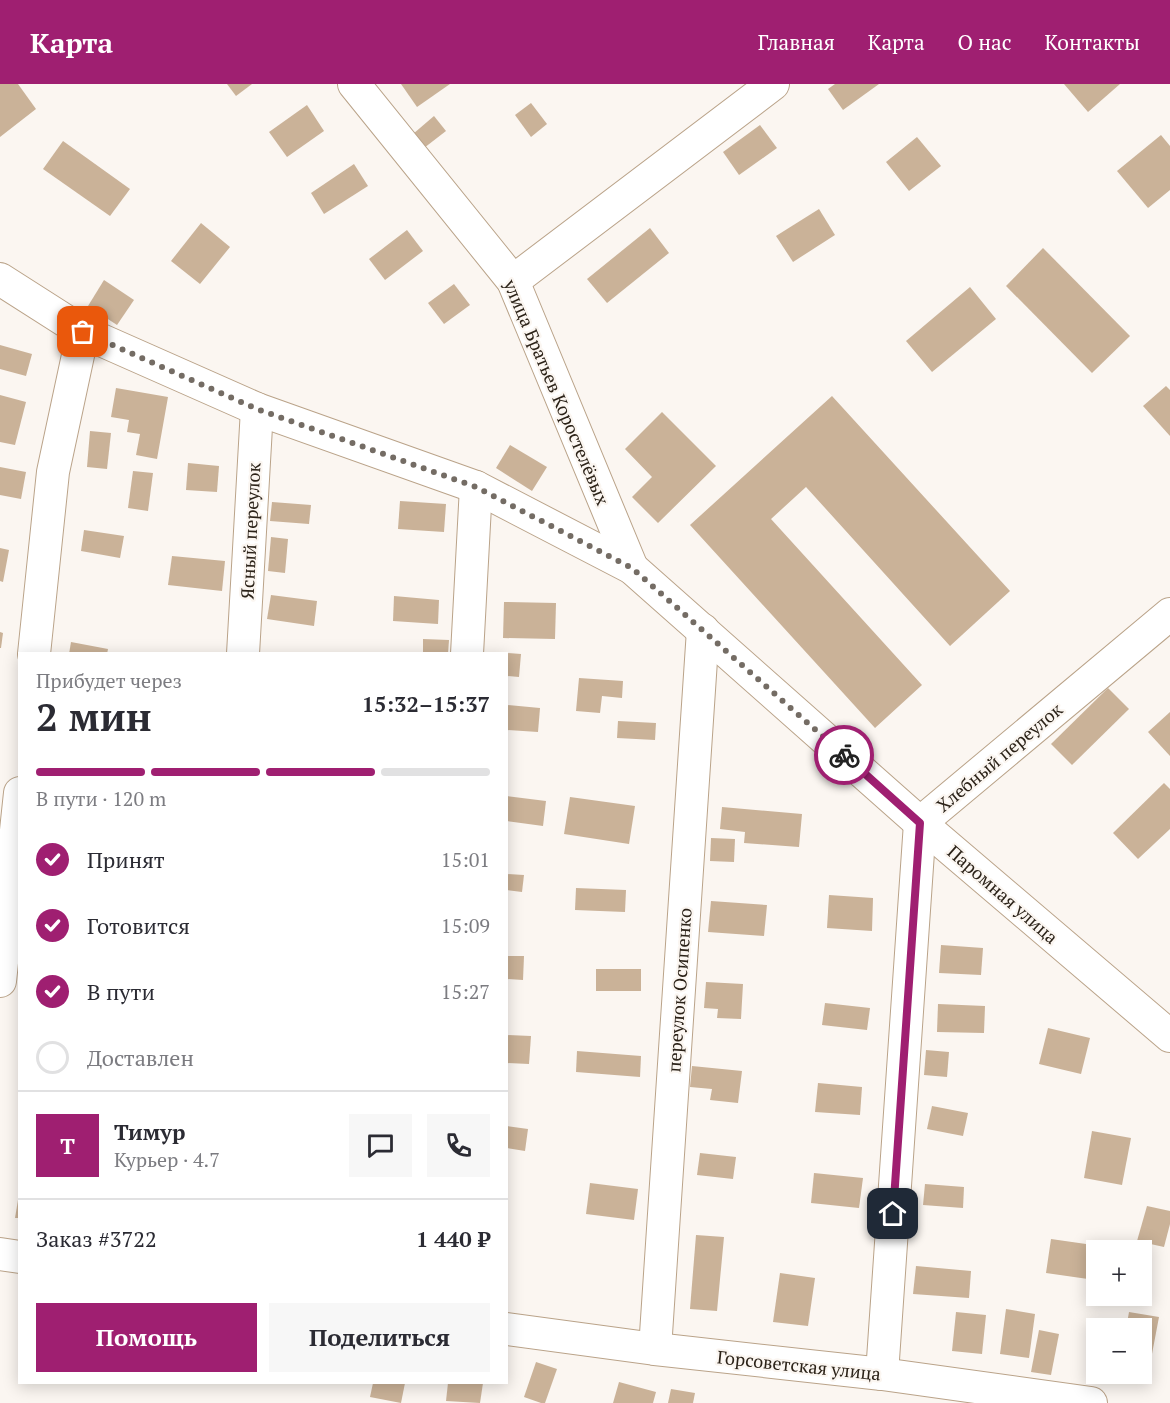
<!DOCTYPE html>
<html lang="ru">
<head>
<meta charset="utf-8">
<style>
  :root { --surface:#fff; --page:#f7f7f7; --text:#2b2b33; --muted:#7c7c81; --line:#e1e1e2; --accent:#9f1f71 }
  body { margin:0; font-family:"PT Serif",serif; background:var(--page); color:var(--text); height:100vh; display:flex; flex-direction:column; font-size:22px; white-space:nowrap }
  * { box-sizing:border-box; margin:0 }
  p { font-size:20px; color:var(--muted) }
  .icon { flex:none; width:33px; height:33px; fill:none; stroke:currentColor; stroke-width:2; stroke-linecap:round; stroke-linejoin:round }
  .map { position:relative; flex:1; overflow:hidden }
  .side { position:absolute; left:18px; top:568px; width:490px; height:732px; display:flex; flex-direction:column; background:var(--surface); border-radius:0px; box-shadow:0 3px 15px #0003 }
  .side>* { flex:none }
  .controls { position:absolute; left:1086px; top:1156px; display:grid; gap:12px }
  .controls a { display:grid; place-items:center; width:66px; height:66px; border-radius:0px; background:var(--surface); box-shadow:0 3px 15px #0003; font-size:30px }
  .pin { position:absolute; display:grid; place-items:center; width:51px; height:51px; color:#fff; margin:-26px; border-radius:12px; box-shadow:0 3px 9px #0006 }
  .courier { position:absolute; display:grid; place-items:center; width:60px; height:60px; margin:-30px; border:4px solid #9f1f71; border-radius:50%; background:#fff; color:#222; box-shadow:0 2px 8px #0007 }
  .headline em { font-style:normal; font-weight:800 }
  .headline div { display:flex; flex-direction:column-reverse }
  .headline { display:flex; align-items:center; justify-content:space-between; height:102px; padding:0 18px }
  h1 { font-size:39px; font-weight:800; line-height:45px }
  .bar { display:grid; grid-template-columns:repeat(4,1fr); gap:9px 6px; align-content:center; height:72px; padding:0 18px }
  .bar i { height:8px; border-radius:4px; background:var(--line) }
  .bar .current { background:var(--accent) }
  .bar p { grid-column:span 4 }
  .line { display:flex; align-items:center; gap:15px; padding:0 18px; border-top:2px solid var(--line) }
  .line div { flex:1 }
  .round { display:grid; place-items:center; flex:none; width:63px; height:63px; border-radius:0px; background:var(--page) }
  ol { padding:0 18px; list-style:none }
  li { display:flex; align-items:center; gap:18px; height:66px }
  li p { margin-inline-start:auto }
  li .icon { padding:6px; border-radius:50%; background:var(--accent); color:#fff; stroke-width:4 }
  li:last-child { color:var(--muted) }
  li i { width:33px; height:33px; border:3px solid var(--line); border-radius:50% }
  .cta { display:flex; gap:12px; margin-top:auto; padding:12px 18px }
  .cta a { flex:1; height:69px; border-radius:0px; background:var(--accent); color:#fff; font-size:24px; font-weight:800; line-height:69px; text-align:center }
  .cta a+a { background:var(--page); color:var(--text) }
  header { display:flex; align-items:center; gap:36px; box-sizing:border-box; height:84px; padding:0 30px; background:var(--accent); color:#fff }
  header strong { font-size:28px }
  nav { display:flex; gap:33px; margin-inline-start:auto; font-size:21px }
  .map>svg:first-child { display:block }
  .building { fill:#cab298 }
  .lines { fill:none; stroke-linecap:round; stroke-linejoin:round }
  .minor-casing { stroke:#baa389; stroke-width:34 }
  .minor { stroke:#fff; stroke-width:32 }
  .done { stroke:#746c64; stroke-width:6; stroke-dasharray:0 10.8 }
  .route { stroke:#9f1f71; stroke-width:8 }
  .labels { text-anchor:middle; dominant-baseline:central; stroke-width:4.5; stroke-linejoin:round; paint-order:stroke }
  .street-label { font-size:18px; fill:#2b2218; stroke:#fbf6f1 }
</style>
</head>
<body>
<header>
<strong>Карта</strong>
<nav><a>Главная</a><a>Карта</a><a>О нас</a><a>Контакты</a></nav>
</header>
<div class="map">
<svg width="1170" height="1319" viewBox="0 0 1170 1319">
  <rect width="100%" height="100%" fill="#fbf6f1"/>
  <g class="building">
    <path d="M0,0H18L36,25L0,53Z"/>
    <path d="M227,0H252L236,12Z"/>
    <path d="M401,0H450L417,23Z"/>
    <path d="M835,0H879L843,26L828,5Z"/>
    <path d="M1064,0H1120L1088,28Z"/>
    <path d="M531,19L547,40L531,53L515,31Z"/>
    <path d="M307,21L324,47L287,73L269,48Z"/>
    <path d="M434,32L446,47L424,64L413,50Z"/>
    <path d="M760,41L777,64L739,91L723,68Z"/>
    <path d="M1161,51L1170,62V106L1148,124L1117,87Z"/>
    <path d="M917,53L941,82L909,107L886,78Z"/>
    <path d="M63,57L130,105L110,132L43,85Z"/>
    <path d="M354,80L368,102L324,130L311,109Z"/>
    <path d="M819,125L835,151L793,178L776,152Z"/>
    <path d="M201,139L230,163L200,200L171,177Z"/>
    <path d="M650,144L669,169L607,219L587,195Z"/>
    <path d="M407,146L423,167L385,196L369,175Z"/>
    <path d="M1043,164L1130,252L1092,289L1006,202Z"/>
    <path d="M104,196L134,216L117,241L88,222Z"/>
    <path d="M454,200L470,221L444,240L428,219Z"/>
    <path d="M970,203L996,235L932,288L906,257Z"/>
    <path d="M0,261L32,270L26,292L0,285Z"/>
    <path d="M1166,302L1170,306V352L1143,322Z"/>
    <path d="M116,304L168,313L157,375L136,371L140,350L127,348L129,336L111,333Z"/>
    <path d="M0,311L26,318L15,361L0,358Z"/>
    <path d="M832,312L1010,507L950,562L806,403L771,435L922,601L875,644L690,441Z"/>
    <path d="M662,328L716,382L658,439L632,413L652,393L625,365Z"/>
    <path d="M90,347L111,349L107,385L87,383Z"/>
    <path d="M510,361L547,383L532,407L496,384Z"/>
    <path d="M188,379L219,382L217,408L186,406Z"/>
    <path d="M0,383L26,388L21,415L0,411Z"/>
    <path d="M133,387L153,389L148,427L128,424Z"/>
    <path d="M400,417L446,420L444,448L398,445Z"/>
    <path d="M272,418L311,421L309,440L270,437Z"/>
    <path d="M84,446L124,452L120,474L81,467Z"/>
    <path d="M271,453L288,455L285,489L268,487Z"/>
    <path d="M0,464L9,466L3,498L0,497Z"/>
    <path d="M172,472L225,477L222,507L168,501Z"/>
    <path d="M271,511L317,517L314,542L267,535Z"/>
    <path d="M394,512L439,516L438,540L393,537Z"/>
    <path d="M504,518L556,519L555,555L503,554Z"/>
    <path d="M0,548L3,549L1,564H0Z"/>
    <path d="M423,555L449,556L448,570H423Z"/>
    <path d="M71,558L108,565L107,570H69Z"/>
    <path d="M507,569L521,570L519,593L507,592Z"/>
    <path d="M579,594L623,597L622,614L602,612L600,629L576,627Z"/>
    <path d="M1108,604L1129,625L1072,681L1051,660Z"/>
    <path d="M507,621L540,624L538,648L507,646Z"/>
    <path d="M1170,628V672L1148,648Z"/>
    <path d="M618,637L656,639L655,656L617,654Z"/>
    <path d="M1164,699L1170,705V745L1138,775L1113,749Z"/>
    <path d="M507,712L546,717L543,742L507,737Z"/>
    <path d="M570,713L635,722L629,760L564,750Z"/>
    <path d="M722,723L802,730L799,763L744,759L745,748L720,745Z"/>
    <path d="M711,754L735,755L734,778L710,777Z"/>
    <path d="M507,790L524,791L522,808L507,806Z"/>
    <path d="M576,804L626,806L625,828L575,826Z"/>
    <path d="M829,811L873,814L872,847L827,844Z"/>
    <path d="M711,817L767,821L764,852L708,848Z"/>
    <path d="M941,861L983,864L981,891L939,889Z"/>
    <path d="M507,872H524L523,896L507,895Z"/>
    <rect x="596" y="885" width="45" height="22"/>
    <path d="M706,898L743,900L741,935L717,934L718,925L704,924Z"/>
    <path d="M825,919L870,924L867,946L822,941Z"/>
    <path d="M938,920L985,922L984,949L937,948Z"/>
    <path d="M1048,944L1090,954L1081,990L1039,980Z"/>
    <path d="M507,951L531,952L529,980L507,979Z"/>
    <path d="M926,966L949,968L947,993L924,991Z"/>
    <path d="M577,967L641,972L640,993L576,988Z"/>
    <path d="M692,982L742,987L738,1019L710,1016L712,1005L690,1003Z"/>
    <path d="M818,999L862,1003L860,1031L815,1028Z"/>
    <path d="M932,1022L968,1029L963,1052L927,1045Z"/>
    <path d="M507,1042L528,1045L525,1067L507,1064Z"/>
    <path d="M1092,1047L1131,1054L1122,1101L1084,1094Z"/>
    <path d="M700,1069L736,1073L733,1095L697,1091Z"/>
    <path d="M814,1089L863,1094L859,1124L811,1119Z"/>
    <path d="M590,1099L638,1105L634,1136L586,1130Z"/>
    <path d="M925,1100L964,1103L963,1124L923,1121Z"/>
    <path d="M18,1116L20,1117V1134H15Z"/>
    <path d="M1147,1122L1170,1127V1140L1164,1163L1137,1157Z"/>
    <path d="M696,1151L724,1153L717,1227L690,1225Z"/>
    <path d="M1051,1155L1100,1162V1167H1096L1095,1196L1046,1189Z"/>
    <path d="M916,1182L971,1187L969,1214L913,1210Z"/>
    <path d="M780,1189L815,1194L808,1242L773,1238Z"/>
    <path d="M1006,1225L1035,1230L1029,1274L1000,1270Z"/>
    <path d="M956,1228L986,1231L982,1270L952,1267Z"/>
    <path d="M1129,1228L1159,1233L1148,1291L1142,1290V1245H1126Z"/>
    <path d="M1039,1246L1059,1250L1051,1291L1031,1288Z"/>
    <path d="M536,1278L557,1285L545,1319H541L524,1313Z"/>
    <path d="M619,1298L656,1308L653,1319H613Z"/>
    <path d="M373,1299H405L401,1319L370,1313Z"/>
    <path d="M448,1299H483L480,1319L446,1317Z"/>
    <path d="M671,1305L695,1309L693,1319H668Z"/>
  </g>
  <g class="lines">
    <g class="minor-casing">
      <g id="minor">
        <path d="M354,0L513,197L632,484"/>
        <path d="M0,195L83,248L257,325L476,403L632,484L920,739L1170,952"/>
        <path d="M513,197L773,0"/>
        <path d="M34,570L53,388L83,248"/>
        <path d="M243,570L257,325"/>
        <path d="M467,570L476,403"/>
        <path d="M0,897L20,709"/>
        <path d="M0,1170L20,1173"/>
        <path d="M507,1245L655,1265L882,1290L1091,1319"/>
        <path d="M655,1265L703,546"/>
        <path d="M882,1290L920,739L1170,530"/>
      </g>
    </g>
    <use href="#minor" class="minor"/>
  </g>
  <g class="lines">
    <path class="done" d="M83,248L257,325L476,403L632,484L844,671"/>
    <path class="route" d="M844,671L920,739L893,1130"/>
  </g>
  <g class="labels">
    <g class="street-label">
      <text transform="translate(557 308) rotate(67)">улица Братьев Коростелёвых</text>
      <text transform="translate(250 447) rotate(-87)">Ясный переулок</text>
      <text transform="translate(999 673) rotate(-40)">Хлебный переулок</text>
      <text transform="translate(1003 810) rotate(41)">Паромная улица</text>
      <text transform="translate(679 906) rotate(-86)">переулок Осипенко</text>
      <text transform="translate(799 1281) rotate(6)">Горсоветская улица</text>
    </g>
  </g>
</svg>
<div class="controls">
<a>+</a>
<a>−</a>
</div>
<div class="pin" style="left:83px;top:248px;background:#ea580c"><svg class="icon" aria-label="bag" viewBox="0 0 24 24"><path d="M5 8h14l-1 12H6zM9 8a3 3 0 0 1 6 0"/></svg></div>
<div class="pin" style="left:893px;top:1130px;background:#1f2937"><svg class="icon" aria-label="home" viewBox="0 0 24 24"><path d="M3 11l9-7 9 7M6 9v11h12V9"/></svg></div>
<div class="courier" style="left:844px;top:671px"><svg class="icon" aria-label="bike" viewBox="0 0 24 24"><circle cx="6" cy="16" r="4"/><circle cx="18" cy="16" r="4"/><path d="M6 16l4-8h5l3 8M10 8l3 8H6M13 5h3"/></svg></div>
<section class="side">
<div class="headline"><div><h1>2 мин</h1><p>Прибудет через</p></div><em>15:32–15:37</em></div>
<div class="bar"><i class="current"></i><i class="current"></i><i class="current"></i><i></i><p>В пути · 120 m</p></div>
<ol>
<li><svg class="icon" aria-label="check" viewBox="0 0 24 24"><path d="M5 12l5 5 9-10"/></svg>Принят<p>15:01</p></li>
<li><svg class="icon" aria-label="check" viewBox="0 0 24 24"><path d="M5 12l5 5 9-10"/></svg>Готовится<p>15:09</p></li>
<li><svg class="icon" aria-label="check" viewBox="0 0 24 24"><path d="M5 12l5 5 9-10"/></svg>В пути<p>15:27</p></li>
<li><i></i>Доставлен</li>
</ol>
<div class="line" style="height:108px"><b class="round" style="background:var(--accent);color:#fff">Т</b><div><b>Тимур</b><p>Курьер · 4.7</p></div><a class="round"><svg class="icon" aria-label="chat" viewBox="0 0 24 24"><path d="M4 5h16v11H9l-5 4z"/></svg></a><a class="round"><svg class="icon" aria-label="phone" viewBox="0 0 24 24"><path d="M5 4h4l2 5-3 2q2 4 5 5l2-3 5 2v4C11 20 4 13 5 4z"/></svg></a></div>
<div class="line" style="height:78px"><div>Заказ #3722</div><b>1 440 ₽</b></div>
<div class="cta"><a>Помощь</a><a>Поделиться</a></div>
</section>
</div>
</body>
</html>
